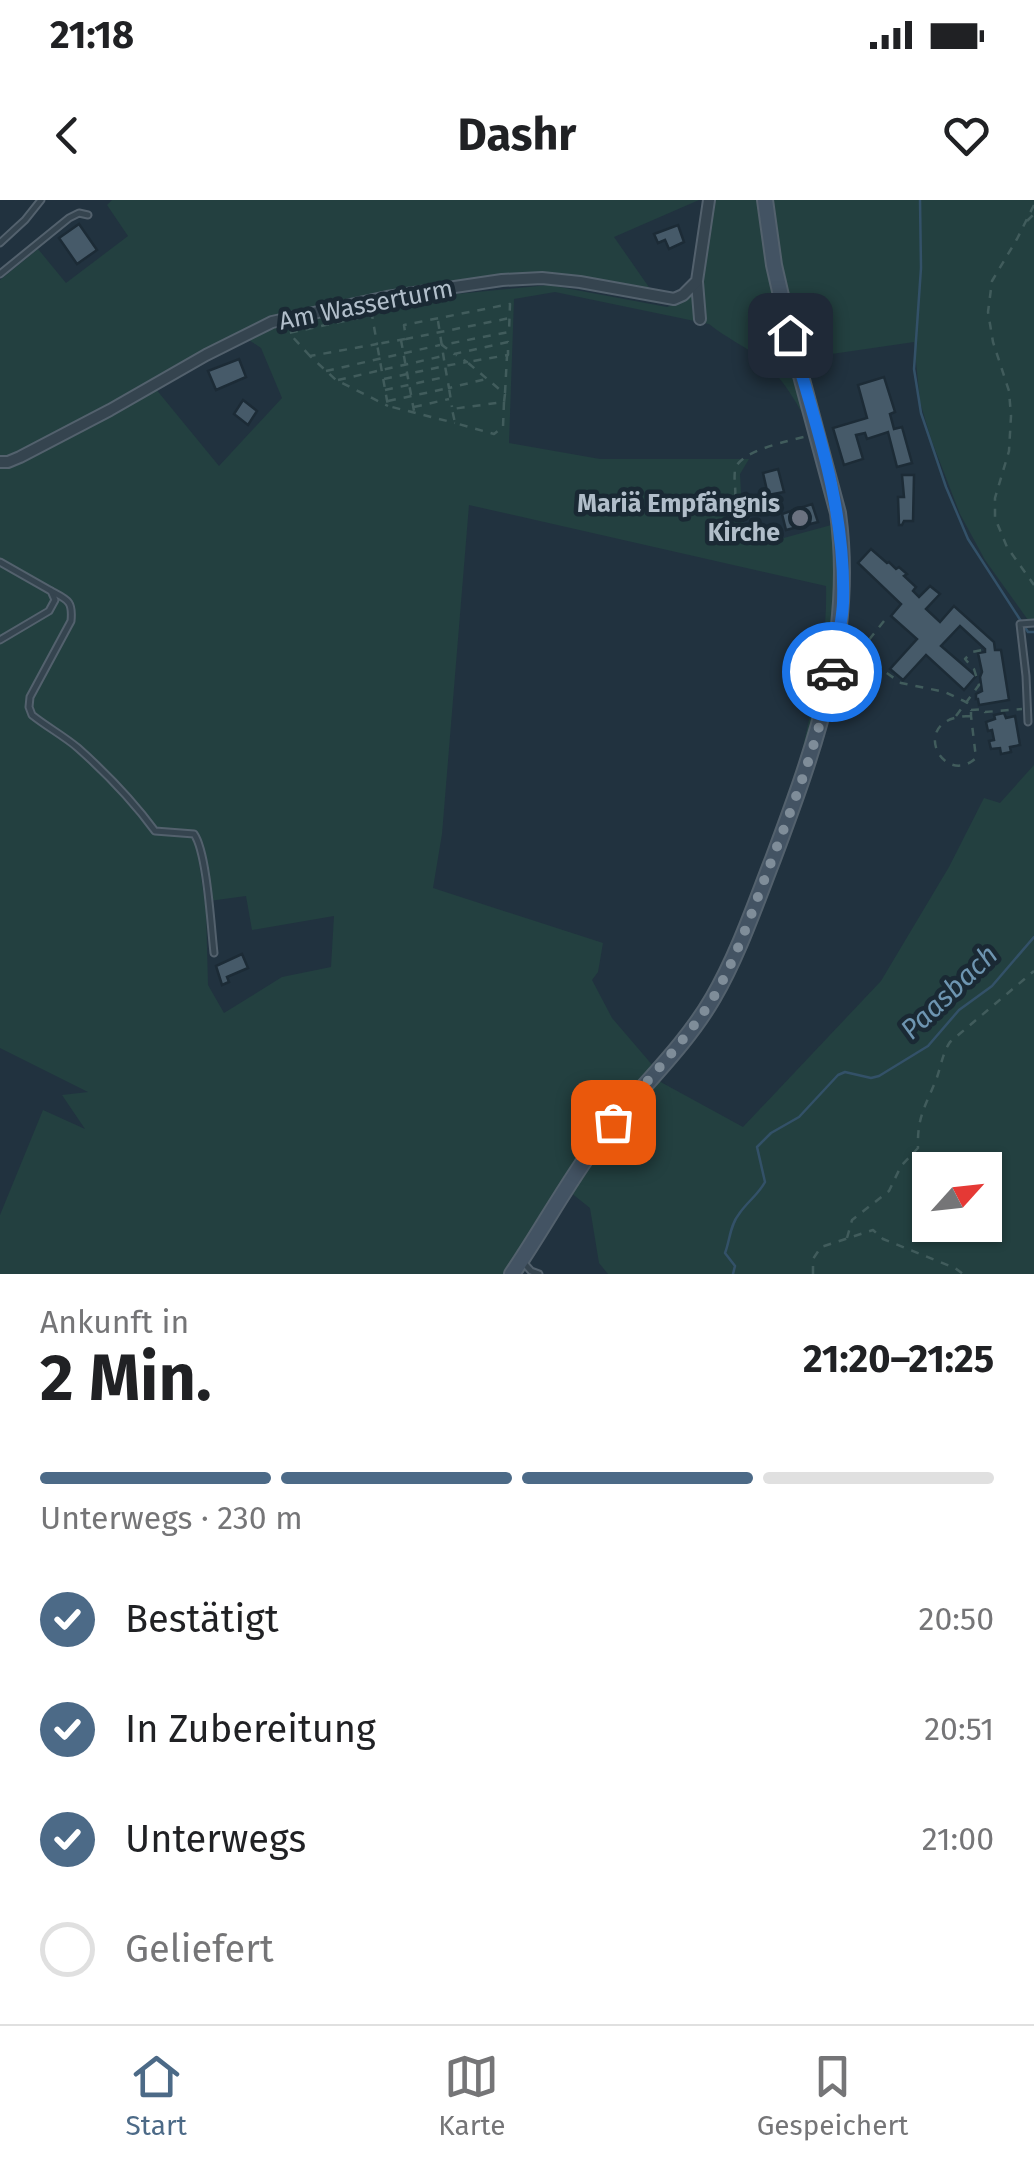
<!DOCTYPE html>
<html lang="de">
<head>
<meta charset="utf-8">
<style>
  :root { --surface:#fff; --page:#f6f6f6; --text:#202124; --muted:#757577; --line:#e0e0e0; --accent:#4c6a87 }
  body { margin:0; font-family:"Fira Sans",sans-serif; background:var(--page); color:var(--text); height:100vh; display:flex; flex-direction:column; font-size:38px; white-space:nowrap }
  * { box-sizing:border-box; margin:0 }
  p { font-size:32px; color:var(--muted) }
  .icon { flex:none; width:55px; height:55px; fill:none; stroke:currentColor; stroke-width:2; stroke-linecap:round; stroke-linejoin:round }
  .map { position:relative; height:1074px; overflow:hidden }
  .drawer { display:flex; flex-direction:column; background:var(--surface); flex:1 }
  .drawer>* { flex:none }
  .needle { width:65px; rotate:63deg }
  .buttons { position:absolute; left:912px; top:952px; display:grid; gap:20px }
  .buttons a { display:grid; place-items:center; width:90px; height:90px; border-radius:0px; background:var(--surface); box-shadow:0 2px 8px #0004; font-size:50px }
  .pin { position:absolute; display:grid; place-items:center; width:85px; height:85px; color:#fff; margin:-42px; border-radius:20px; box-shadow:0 5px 15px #0006 }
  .courier { position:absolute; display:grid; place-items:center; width:100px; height:100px; margin:-50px; border:8px solid #1a73e8; border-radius:50%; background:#fff; color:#222; box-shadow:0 2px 12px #0007 }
  .overview em { font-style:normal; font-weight:700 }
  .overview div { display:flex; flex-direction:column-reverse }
  .overview { display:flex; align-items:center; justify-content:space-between; height:170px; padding:0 40px }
  h1 { font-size:65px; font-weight:700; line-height:75px }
  .bar { display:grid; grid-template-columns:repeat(4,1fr); gap:15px 10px; align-content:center; height:120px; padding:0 40px }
  .bar i { height:12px; border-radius:8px; background:var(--line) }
  .bar .selected { background:var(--accent) }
  .bar p { grid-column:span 4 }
  ol { padding:0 40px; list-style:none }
  li { display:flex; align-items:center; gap:30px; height:110px }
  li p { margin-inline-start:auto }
  li .icon { padding:10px; border-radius:50%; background:var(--accent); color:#fff; stroke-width:4 }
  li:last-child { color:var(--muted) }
  li i { width:55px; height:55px; border:5px solid var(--line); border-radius:50% }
  .status { display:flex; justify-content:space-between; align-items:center; height:70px; padding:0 50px; background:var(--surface); direction:ltr }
  .status svg { height:28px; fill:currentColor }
  header { display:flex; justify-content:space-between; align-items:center; height:130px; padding:0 40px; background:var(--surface); font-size:45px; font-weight:700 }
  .tabs { display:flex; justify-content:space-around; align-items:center; height:140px; border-top:2px solid var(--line); background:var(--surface); font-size:28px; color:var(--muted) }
  .tabs a { display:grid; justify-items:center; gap:5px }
  .tabs .selected { color:var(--accent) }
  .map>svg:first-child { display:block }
  .green { fill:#234040; fill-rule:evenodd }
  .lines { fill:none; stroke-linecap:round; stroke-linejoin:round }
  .stream { stroke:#335168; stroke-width:2.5 }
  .building { fill:#465a69; stroke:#1c2b36; stroke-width:2.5 }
  .lane-casing { stroke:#53616d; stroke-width:9 }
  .street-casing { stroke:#53616d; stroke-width:14 }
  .secondary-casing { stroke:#53616d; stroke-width:18 }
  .path { stroke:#415c5c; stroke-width:2.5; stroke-dasharray:8 8; stroke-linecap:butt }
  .lane { stroke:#35444f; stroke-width:5 }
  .street { stroke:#35444f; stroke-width:10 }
  .secondary { stroke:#435363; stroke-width:14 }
  .done { stroke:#7f8d99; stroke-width:10; stroke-dasharray:0 18 }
  .route { stroke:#1a73e8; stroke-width:12 }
  .worship-dot { fill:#6b7280; stroke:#1a2934; stroke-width:4 }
  .labels { text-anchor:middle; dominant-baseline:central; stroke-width:9; stroke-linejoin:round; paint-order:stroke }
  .street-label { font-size:25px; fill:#b1beca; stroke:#1a2934 }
  .poi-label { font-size:25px; font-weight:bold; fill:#b1beca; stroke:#1a2934; text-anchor:end }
  .water-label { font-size:28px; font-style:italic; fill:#6e95b1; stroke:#1a2934 }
</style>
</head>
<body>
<div class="status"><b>21:18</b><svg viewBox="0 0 49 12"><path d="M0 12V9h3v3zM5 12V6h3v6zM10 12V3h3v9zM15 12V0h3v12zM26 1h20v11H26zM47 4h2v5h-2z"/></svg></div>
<header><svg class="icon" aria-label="back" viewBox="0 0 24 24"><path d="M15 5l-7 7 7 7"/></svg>Dashr<svg class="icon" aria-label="heart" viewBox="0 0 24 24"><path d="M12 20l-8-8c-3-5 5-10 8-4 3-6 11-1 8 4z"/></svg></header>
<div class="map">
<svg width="1034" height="1074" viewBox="0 0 1034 1074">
  <rect width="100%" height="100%" fill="#21323f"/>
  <g class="green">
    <path d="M112,0H699L614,37L653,93L549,74L280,115L253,125L12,257L0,255V80L38,49L66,83L128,36L107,5Z"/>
    <path d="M715,0H760L813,233C799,207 785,180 762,160C747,147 726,138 709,124L555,92L514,99L509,243L600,259H749L740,274L743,330L769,342L835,324L839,408L822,491L797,575C810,513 828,450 826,386L469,305L442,634L433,688L603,743L598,772L592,780L612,818L654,867L509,1074H0V1015L43,910L85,929L62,895L88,892L0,848V441L51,411L58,400L56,396L71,408L69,420L29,495L25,508L28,515C78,550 117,583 154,633L191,636L196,643L206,710L208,785L224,813L282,777L331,767L334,716L252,730L246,696L209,701L203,643L197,631L155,630C135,599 109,569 80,546C66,535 43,527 34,512C30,505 32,504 34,497L74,419L75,411L70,399L0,360V263L155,188L219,266L282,198L261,148L246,138L279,124L396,100L549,85L667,107L686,100L703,83Z"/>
    <path d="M772,0H1034V420H1028L985,360L960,314L931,239L920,202L914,142L804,158L783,73Z"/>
    <path d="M0,365L49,392L53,399L49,408L0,437Z"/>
    <path d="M1034,565V1074H608L599,1063L590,1008L570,992L610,935L657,880L743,927L881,781L949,667L984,598L1000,603ZM930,970H985V1025H930Z"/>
  </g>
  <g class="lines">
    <g class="stream">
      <path d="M920,0L921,68L914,169L921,213L946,287L968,339L1028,432H1034"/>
      <path d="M733,1074L735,1066L725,1053C730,1040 730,1025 739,1014C747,1002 758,995 765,982L757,947L771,933L799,917L838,875L845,872L871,878L879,876L928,846L959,810L992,786L1034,737"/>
    </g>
  </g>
  <g class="building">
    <path d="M79,24L97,50L77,64L59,38Z"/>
    <path d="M678,25L684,42L669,49L665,40L658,43L654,34Z"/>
    <path d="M239,159L246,177L216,190L208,171Z"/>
    <path d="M884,177L895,212L890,214L894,229L902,227L912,263L897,267L888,232L867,239L865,233L856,235L863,259L844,265L833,228L867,218L858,185Z"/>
    <path d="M243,200L257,211L248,225L234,214Z"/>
    <path d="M778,269L784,292L768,295L763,273Z"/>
    <path d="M902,275H914L913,321H904L902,325H899L898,297H904Z"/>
    <path d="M812,304L818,322L786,330L782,314Z"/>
    <path d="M871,349L887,363L889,362L896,369L899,367L907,374L904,376L916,387L913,391L919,397L930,386L940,394L926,409L940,422L954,406L994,442L995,450H1001L1009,500L979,505L978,499H976V494L982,491L980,477L982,472L978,453L985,452V449L960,426L941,446L976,476L964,490L926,455L903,480L890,469L917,439L891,416L901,404L858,363Z"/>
    <path d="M1004,513L1006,518L1015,516L1020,545L1010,547L1011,552L1001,554L1000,548L991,549L989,541L994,540L992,530L988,531L986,522L995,519L994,515Z"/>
    <path d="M242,754L248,768L227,777L229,782L222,785L216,766Z"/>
  </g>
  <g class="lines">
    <g class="lane-casing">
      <g id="lane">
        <path d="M0,43L25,20L41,0"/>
        <path d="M0,74L69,18L79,13L88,15"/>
        <path d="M0,362L51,391L55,400L49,411L0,440"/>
        <path d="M51,391C68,400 73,401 71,421L30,497L29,507L32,515C47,527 64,536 78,548C106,573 133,601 155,631L194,634C207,652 211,727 214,753"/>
        <path d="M1028,522L1026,476L1020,424L1034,423"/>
        <path d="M523,1062L531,1071L539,1074"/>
      </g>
    </g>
    <g class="street-casing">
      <g id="street">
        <path d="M697,82L700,119"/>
        <path d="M0,262H8L20,257L110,210L206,155L272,122L387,97L502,80L542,78L580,82L674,99L683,95L697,81L709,0"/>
      </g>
    </g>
    <g class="secondary-casing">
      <path id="secondary" d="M512,1074C542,1030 567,983 599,940C635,892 683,850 713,798C738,755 755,705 773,659C816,544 855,437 838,313L790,135L774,65L765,0"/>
    </g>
    <g class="path">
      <path d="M1034,5L1017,39L992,81L988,112L993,142L1009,191L1011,216L1009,251L995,298V318L1007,347L1034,385"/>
      <path d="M1027,21L1034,14"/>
      <path d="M438,121L445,166L467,162L456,155"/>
      <path d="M405,139L377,144L388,206L455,223"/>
      <path d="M401,140L414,211"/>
      <path d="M310,156L289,133L372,115L377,144L310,156L336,180L388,206"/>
      <path d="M326,171L440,145"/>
      <path d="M384,179L445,166L449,188L486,179"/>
      <path d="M338,180L443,156"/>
      <path d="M385,190L445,177"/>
      <path d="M505,193L507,156"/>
      <path d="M388,201L449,188L452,207"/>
      <path d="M504,202L503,227L494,234L455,223L452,209L504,202L505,194L467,162L508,155V142L454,154L442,145L509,132L510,104L404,125L406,139L510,118"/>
      <path d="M414,207L449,199"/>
      <path d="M731,311C739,290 733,289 735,270C738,251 789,241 807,236"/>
      <path d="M884,421L868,441L876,452L881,469L901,483L945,492L970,504L971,510L984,509L985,512L1022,509"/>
      <path d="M971,512V516L976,558C942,589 906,516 971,516"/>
      <path d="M956,516L979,485L974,469L965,459L972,452L982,450"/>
      <path d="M847,1038L852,1020L889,991L901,966L918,948C917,917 925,907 936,880C941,867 942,854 950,842L1034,771"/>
      <path d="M813,1074V1059L821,1047L873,1030L883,1039L955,1068L963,1074"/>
    </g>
    <use href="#lane" class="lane"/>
    <use href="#street" class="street"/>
    <use href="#secondary" class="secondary"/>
  </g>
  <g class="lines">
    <path class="done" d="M613,922C645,882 681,846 710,803C734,765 752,712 768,670C793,605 819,541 832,472"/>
    <path class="route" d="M790,135C816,224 846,309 843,403C842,426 835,450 832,472"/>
  </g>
  <circle class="worship-dot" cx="800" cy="318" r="10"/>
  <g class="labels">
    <g class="street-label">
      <text transform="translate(366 105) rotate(-11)">Am Wasserturm</text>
    </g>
    <g class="poi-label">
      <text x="780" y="304">Mariä Empfängnis<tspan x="780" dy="29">Kirche</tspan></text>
    </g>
    <g class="water-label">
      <text transform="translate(949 792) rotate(-44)">Paasbach</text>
    </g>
  </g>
</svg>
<div class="buttons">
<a><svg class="needle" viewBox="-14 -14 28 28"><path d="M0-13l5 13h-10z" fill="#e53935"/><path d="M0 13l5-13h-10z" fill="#757577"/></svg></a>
</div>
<div class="pin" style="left:613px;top:922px;background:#ea580c"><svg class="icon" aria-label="bag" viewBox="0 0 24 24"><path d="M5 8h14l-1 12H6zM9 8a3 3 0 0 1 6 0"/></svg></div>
<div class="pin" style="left:790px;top:135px;background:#1f2937"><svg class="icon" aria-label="home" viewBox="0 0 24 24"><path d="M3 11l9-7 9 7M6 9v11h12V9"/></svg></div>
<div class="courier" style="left:832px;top:472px"><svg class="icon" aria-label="car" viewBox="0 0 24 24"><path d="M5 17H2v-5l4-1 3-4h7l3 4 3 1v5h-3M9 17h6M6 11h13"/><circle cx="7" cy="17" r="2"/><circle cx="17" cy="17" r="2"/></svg></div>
</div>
<section class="drawer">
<div class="overview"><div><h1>2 Min.</h1><p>Ankunft in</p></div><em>21:20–21:25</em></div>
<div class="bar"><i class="selected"></i><i class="selected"></i><i class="selected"></i><i></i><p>Unterwegs · 230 m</p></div>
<ol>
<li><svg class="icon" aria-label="check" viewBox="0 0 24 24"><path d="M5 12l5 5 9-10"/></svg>Bestätigt<p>20:50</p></li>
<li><svg class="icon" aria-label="check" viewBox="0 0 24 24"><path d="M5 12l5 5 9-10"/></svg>In Zubereitung<p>20:51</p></li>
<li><svg class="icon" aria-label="check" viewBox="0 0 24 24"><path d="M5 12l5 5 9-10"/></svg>Unterwegs<p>21:00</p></li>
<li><i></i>Geliefert</li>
</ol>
</section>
<nav class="tabs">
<a class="selected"><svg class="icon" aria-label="home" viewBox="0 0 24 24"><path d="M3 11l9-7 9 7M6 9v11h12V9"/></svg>Start</a>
<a><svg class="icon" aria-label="map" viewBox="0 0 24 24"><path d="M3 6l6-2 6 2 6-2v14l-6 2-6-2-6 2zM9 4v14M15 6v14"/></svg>Karte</a>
<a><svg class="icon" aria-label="saved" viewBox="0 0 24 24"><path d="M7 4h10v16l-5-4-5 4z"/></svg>Gespeichert</a>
</nav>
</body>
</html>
